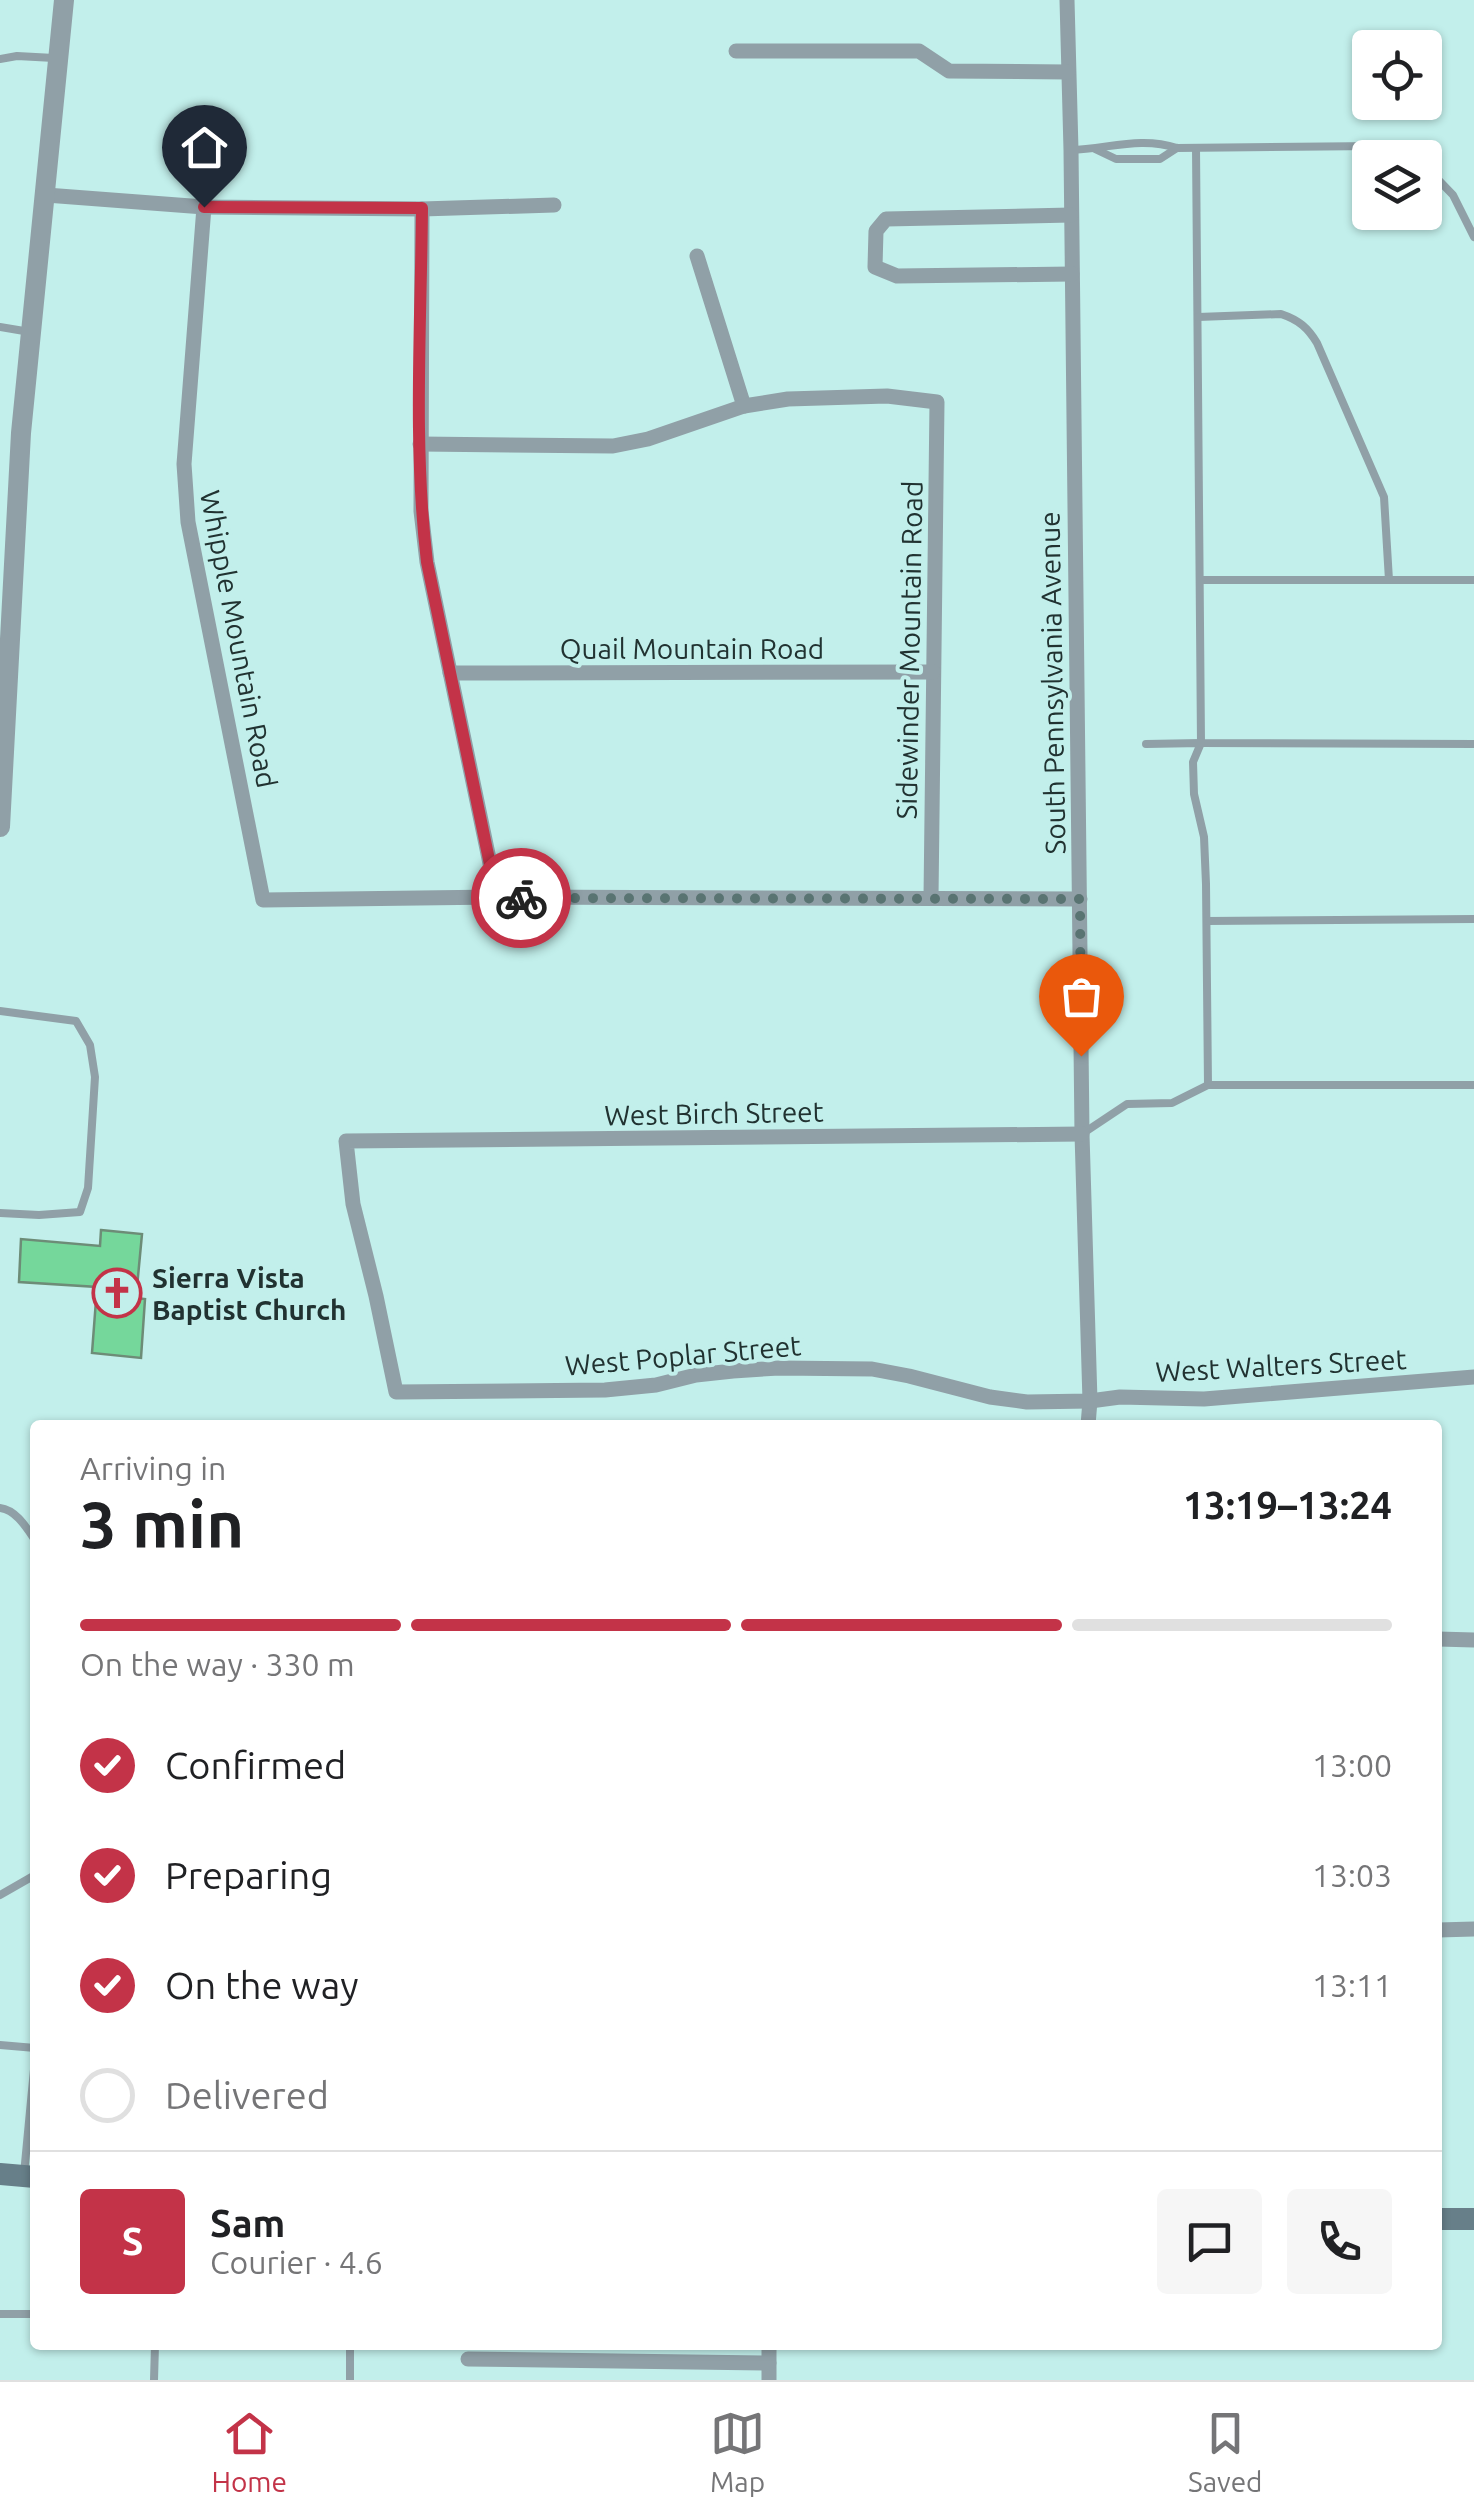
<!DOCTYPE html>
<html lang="en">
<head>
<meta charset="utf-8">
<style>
  :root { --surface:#fff; --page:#f6f6f6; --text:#202124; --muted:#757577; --line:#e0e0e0; --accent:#c33348 }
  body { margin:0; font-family:Ubuntu,sans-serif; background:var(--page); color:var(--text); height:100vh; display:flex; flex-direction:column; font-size:38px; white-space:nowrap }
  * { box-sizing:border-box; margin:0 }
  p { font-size:32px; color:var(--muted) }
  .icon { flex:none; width:55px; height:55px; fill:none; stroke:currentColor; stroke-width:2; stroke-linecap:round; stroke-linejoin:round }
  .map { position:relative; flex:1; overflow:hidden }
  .details { position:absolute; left:30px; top:1420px; width:1412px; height:930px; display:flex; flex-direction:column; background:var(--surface); border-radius:10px; box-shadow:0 2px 8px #0004 }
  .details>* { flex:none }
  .controls { position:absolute; left:1352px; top:30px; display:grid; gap:20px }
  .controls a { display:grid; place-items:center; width:90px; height:90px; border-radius:10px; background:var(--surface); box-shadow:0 2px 8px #0004; font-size:50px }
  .pin { position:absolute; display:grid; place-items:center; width:85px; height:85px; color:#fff; margin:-102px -42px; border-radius:50% 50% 50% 0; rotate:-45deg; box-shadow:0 0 10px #0007 }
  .pin .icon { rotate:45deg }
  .courier { position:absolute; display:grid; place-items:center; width:100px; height:100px; margin:-50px; border:8px solid #c33348; border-radius:50%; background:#fff; color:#222; box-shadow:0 2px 12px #0007 }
  .head em { font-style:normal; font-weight:600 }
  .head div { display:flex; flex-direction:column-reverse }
  .head { display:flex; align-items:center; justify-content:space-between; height:170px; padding:0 50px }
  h1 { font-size:65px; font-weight:600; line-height:75px }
  .bar { display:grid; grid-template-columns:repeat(4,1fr); gap:15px 10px; align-content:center; height:120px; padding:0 50px }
  .bar i { height:12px; border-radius:8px; background:var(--line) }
  .bar .selected { background:var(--accent) }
  .bar p { grid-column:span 4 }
  .line { display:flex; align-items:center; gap:25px; padding:0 50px; border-top:2px solid var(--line) }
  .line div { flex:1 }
  .round { display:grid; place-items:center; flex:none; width:105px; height:105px; border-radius:10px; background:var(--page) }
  ol { padding:0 50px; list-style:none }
  li { display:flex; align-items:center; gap:30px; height:110px }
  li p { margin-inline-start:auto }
  li .icon { padding:10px; border-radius:50%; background:var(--accent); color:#fff; stroke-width:4 }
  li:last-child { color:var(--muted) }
  li i { width:55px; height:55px; border:5px solid var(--line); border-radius:50% }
  .menu { display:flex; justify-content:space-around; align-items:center; height:140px; border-top:2px solid var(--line); background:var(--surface); font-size:28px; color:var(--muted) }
  .menu a { display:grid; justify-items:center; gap:5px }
  .menu .selected { color:var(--accent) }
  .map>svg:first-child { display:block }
  .building { fill:#75d79b; stroke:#6d8c77; stroke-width:2.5 }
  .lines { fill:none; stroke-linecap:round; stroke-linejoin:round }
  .service { stroke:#90a0a7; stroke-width:8 }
  .minor { stroke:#90a0a7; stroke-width:15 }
  .tertiary { stroke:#90a0a7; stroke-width:20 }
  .secondary { stroke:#677f89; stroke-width:22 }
  .done { stroke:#597472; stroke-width:10; stroke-dasharray:0 18 }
  .route { stroke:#c33348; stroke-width:12 }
  .labels { text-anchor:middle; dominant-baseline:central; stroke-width:8; stroke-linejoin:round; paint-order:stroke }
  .street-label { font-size:28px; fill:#213231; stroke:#c2efeb }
  .poi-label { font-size:28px; font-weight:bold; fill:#213231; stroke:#c2efeb; text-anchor:start }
</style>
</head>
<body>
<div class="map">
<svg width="1474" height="2380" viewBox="0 0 1474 2380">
  <rect width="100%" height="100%" fill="#c2efeb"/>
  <path class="building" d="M101,1230L142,1234L136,1298L145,1299L141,1358L92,1353L97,1287L19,1282L21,1239L100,1246Z"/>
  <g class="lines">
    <g class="service">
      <path d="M0,59L17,56L54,58"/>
      <path d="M1196,148L1201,743L1474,744"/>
      <path d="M1095,149L1116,159H1160L1177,148"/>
      <path d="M1071,150C1108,149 1140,136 1177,148L1376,146L1395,147L1416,158"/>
      <path d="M1425,166L1453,195L1474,237"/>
      <path d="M1198,317L1281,314C1299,320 1308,328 1317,343L1384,497L1389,580H1474"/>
      <path d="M0,327L30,332"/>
      <path d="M1200,580H1389"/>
      <path d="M1146,744L1201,743L1193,762L1194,794L1204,837L1206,884L1208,1085"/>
      <path d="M1207,921L1474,919"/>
      <path d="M0,1011L76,1021L90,1045L95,1077L88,1188L80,1212L39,1215L0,1213"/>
      <path d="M1082,1134L1127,1104L1172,1103L1208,1085H1474"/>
      <path d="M0,1508C16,1510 26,1527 35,1540"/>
      <path d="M0,1895L35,1875"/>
      <path d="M0,2045L35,2048"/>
      <path d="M24,2174L35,2059"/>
      <path d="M0,2314H35"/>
      <path d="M154,2380L155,2345"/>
      <path d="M350,2380V2345"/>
    </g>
    <g class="minor">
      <path d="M1067,0L1071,150L1082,1134L1090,1401L1088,1425"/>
      <path d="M736,51H919L949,71L1068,72"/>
      <path d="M46,195L204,207L422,209L554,205"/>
      <path d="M204,207L184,464L188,522L263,900L497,897"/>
      <path d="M422,209L421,511L427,562L497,897L1080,899"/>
      <path d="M1071,215L886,219L876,231L875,267L897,276L1072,274"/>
      <path d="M697,256L744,406"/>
      <path d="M420,444L613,446L648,439L744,406L788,399L887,396L937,402L931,898"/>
      <path d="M450,673L933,672"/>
      <path d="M1082,1134L346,1141L353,1204L376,1296L396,1392L605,1390L656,1385L696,1375L733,1371L779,1368L872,1369L909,1376L990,1397L1027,1402L1090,1401L1120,1397L1204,1399L1474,1377"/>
      <path d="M1438,1639L1474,1640"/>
      <path d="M1438,1930L1474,1929"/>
      <path d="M769,2345V2380"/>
      <path d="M468,2359L769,2363"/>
    </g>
    <path class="tertiary" d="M0,827L21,433L64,0"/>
    <g class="secondary">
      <path d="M0,2174L35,2177"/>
      <path d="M1438,2219H1474"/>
    </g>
  </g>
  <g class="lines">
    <path class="done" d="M521,898L1080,899L1081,1056"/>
    <path class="route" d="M204,207L422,208C421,326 413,445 427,562L497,898H521"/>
  </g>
  <defs>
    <g id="church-ring" transform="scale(2.5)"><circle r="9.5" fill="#c2efeb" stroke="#c33348" stroke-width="1.5"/><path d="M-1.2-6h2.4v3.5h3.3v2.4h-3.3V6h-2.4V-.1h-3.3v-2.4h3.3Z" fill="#c33348"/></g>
  </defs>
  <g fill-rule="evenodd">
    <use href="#church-ring" x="117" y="1293"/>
  </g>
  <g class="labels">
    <g class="street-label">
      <text transform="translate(239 639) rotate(79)">Whipple Mountain Road</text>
      <text x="692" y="648">Quail Mountain Road</text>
      <text transform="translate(909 650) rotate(-89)">Sidewinder Mountain Road</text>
      <text transform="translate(1052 683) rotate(-91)">South Pennsylvania Avenue</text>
      <text transform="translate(714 1113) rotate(-1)">West Birch Street</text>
      <text transform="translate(683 1355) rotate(-5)">West Poplar Street</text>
      <text transform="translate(1281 1365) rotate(-3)">West Walters Street</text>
    </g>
    <g class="poi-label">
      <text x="152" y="1277">Sierra Vista<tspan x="152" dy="32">Baptist Church</tspan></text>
    </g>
  </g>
</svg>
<div class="controls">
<a><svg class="icon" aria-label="locate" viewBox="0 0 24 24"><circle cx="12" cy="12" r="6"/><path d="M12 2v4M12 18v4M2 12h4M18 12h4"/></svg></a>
<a><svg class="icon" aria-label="layers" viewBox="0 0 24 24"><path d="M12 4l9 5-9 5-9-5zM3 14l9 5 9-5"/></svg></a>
</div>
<div class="pin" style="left:1081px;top:1056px;background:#ea580c"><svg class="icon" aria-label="bag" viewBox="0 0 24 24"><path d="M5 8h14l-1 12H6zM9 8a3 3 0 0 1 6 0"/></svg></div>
<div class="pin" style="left:204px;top:207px;background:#1f2937"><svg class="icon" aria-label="home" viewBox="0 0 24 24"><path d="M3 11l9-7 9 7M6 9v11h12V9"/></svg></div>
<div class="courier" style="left:521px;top:898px"><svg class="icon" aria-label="bike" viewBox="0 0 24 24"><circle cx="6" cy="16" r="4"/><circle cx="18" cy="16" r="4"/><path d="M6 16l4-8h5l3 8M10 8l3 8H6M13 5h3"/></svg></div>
<section class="details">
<div class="head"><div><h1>3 min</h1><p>Arriving in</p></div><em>13:19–13:24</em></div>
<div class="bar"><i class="selected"></i><i class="selected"></i><i class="selected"></i><i></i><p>On the way · 330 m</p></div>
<ol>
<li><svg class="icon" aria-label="check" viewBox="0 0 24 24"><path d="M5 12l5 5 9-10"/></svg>Confirmed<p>13:00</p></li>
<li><svg class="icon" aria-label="check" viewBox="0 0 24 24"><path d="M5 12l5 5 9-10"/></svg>Preparing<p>13:03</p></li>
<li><svg class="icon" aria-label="check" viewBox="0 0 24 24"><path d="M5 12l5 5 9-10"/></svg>On the way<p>13:11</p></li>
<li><i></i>Delivered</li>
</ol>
<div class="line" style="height:180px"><b class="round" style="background:var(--accent);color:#fff">S</b><div><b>Sam</b><p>Courier · 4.6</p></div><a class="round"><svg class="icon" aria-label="chat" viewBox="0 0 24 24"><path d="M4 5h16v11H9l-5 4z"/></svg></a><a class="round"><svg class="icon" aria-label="phone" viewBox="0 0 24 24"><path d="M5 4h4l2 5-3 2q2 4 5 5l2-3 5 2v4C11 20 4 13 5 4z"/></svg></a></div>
</section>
</div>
<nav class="menu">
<a class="selected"><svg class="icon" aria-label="home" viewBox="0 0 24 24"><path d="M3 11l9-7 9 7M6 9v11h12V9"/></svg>Home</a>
<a><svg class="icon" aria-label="map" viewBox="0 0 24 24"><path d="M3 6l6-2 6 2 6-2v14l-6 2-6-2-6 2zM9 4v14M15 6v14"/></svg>Map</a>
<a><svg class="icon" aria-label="saved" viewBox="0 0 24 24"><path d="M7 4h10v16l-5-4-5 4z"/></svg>Saved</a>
</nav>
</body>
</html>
